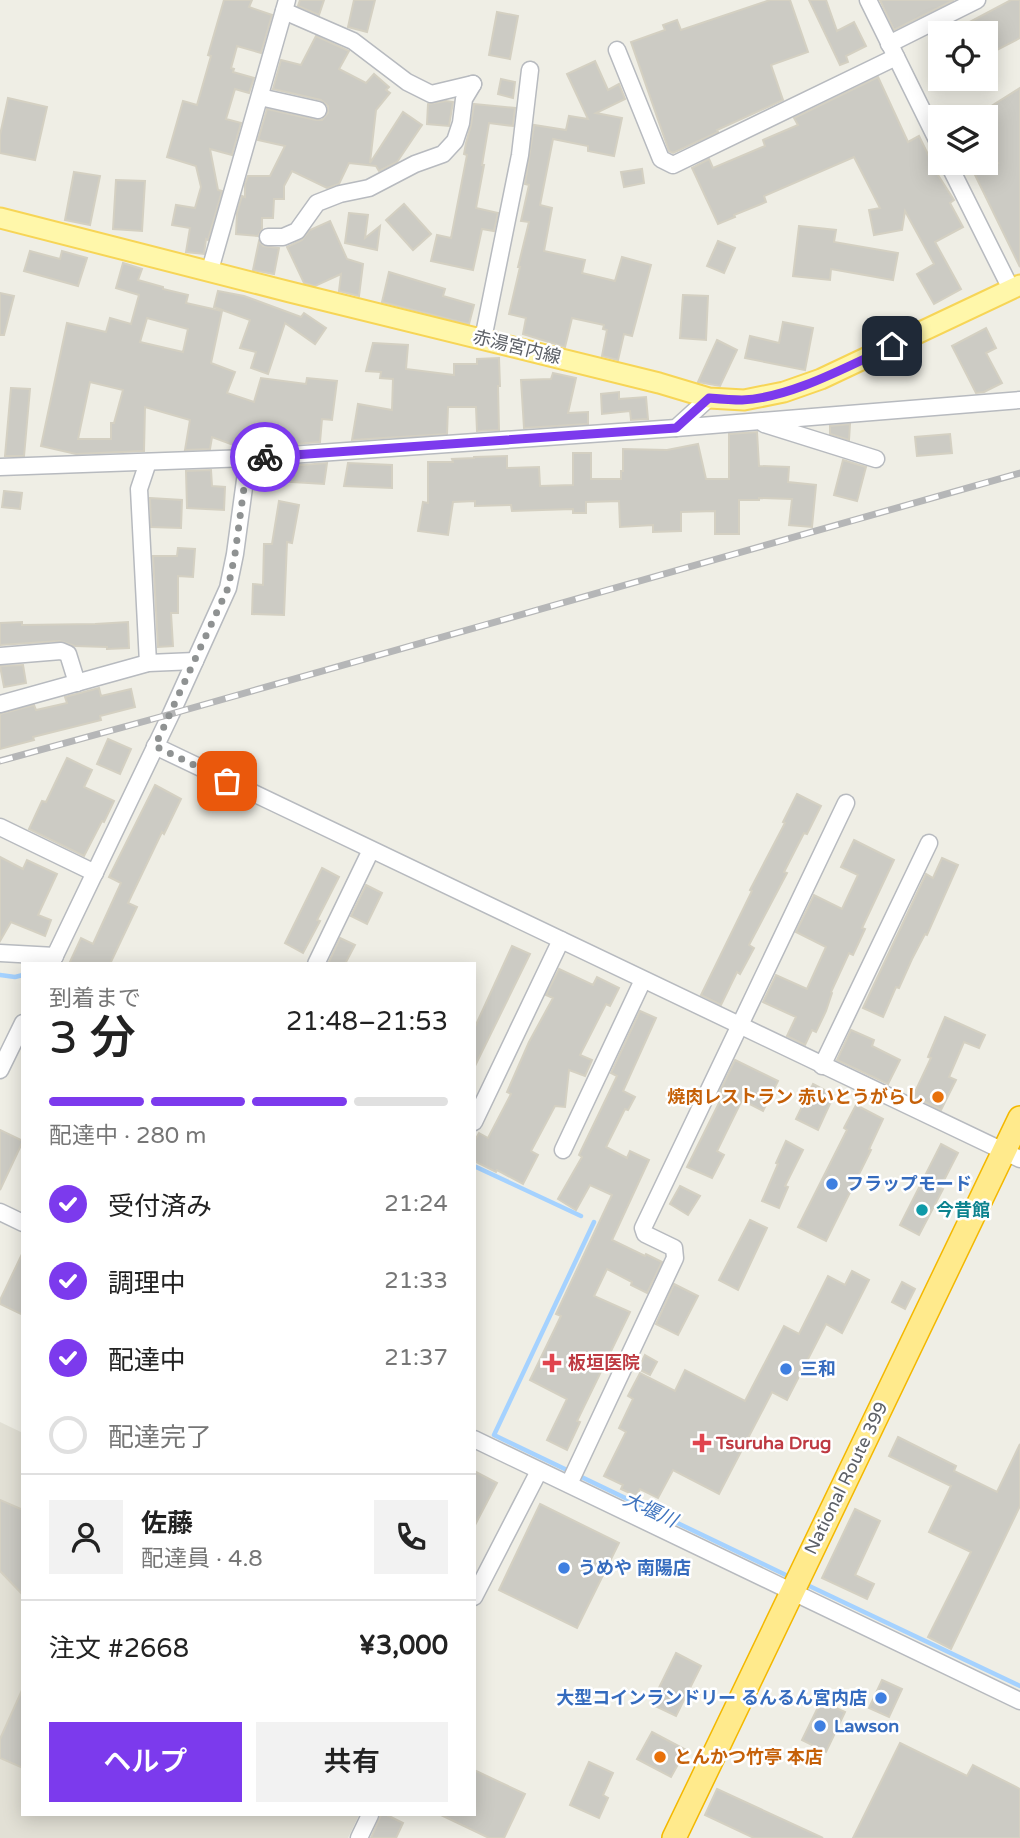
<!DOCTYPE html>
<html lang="ja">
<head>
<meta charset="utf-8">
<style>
  :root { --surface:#fff; --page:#f2f2f2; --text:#222; --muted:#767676; --line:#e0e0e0; --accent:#7c3aed }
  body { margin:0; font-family:"Varela Round","Noto Sans JP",sans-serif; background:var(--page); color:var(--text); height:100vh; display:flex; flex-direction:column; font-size:26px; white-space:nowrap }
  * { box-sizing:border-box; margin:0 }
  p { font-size:23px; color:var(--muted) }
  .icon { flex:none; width:38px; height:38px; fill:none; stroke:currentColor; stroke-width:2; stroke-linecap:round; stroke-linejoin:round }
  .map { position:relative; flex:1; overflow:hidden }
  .panel { position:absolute; left:21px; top:962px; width:455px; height:854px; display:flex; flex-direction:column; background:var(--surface); border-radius:0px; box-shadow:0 4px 18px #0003 }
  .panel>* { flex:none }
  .fabs { position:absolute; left:928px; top:21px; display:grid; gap:14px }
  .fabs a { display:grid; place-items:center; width:70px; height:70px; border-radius:0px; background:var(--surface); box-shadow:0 4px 18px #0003; font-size:35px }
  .pin { position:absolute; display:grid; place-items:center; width:60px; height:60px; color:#fff; margin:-30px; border-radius:14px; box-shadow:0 4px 10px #0006 }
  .courier { position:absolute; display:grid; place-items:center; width:70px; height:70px; margin:-35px; border:5px solid #7c3aed; border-radius:50%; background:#fff; color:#222; box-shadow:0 2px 9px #0007 }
  .overview em { font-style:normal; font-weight:600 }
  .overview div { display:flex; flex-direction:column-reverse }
  .overview { display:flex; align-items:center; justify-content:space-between; height:119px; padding:0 28px }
  h1 { font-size:46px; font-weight:600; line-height:52px }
  .bar { display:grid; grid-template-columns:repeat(4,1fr); gap:10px 7px; align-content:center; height:84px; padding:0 28px }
  .bar i { height:9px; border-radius:5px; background:var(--line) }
  .bar .on { background:var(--accent) }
  .bar p { grid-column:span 4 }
  .line { display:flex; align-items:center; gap:18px; padding:0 28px; border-top:2px solid var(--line) }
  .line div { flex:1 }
  .round { display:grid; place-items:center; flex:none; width:74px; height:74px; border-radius:0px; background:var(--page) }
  ol { padding:0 28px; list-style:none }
  li { display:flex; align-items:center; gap:21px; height:77px }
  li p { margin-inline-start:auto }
  li .icon { padding:7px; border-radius:50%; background:var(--accent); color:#fff; stroke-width:4 }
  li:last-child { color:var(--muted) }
  li i { width:38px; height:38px; border:4px solid var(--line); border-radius:50% }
  .button { display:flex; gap:14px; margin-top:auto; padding:14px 28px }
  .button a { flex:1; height:80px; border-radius:0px; background:var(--accent); color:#fff; font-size:28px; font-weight:600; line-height:80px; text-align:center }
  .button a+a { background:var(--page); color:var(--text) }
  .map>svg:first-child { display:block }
  .education { fill:#e2e0d5 }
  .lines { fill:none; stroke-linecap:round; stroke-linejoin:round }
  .stream { stroke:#a5d2ff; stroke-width:4.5 }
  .building { fill:#cccbc4; stroke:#d4d0c2; stroke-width:2; fill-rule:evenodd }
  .minor-casing { stroke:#b7babf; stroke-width:19 }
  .major-casing { stroke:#f7d556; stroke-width:23 }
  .highway-casing { stroke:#f4b800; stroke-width:26 }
  .minor { stroke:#fff; stroke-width:16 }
  .major { stroke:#fff7aa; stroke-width:19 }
  .highway { stroke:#ffea8c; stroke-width:23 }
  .rail-casing { stroke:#b5b6b7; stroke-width:7 }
  .rail { stroke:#fff; stroke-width:4.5; stroke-dasharray:13; stroke-linecap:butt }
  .done { stroke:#8f9292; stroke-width:7; stroke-dasharray:0 12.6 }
  .route { stroke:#7c3aed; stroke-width:9 }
  .food-dot { fill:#e8710a; stroke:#fff; stroke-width:2.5 }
  .shop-dot { fill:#3f7fe0; stroke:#fff; stroke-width:2.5 }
  .culture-dot { fill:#0f9aa8; stroke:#fff; stroke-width:2.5 }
  .health-dot { fill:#e0444e; stroke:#fff; stroke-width:2.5 }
  .labels { text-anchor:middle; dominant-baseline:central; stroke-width:5; stroke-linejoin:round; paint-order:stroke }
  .street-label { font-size:18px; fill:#5c6066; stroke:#fff }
  .food-label { font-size:18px; font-weight:bold; fill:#c56008; stroke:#fff; text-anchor:end }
  .shop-label { font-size:18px; font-weight:bold; fill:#366cbe; stroke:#fff; text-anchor:start }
  .culture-label { font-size:18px; font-weight:bold; fill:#0d838f; stroke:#fff; text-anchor:start }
  .health-label { font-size:18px; font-weight:bold; fill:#be3a42; stroke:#fff; text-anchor:start }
  .water-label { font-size:19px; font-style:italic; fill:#4075bf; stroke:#fff }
</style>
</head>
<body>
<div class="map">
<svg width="1020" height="1838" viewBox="0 0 1020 1838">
  <rect width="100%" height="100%" fill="#efeee5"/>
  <path class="education" d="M0,1422L23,1433V1815H359L348,1838H0Z"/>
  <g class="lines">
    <g class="stream">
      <path d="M0,975L15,977L23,975"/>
      <path d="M474,1166L581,1216"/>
      <path d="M594,1222L494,1435L792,1578"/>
      <path d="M803,1583L1020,1686"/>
    </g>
  </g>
  <g class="building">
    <path d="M224,0H252L249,7L272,15L261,53L237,46L231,68L234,69L233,72L254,78L249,93L235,89L226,119L241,123L232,155L210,149L218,190L222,191L208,240L206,239L204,254L186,252L190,228L172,225L176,205L195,208L201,187L196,166L167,157L183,101L197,105L211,56L208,55Z"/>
    <path d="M300,0H324L319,15L298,6Z"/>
    <path d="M354,0H375L367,32L348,27Z"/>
    <path d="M770,0H790L808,52L771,65L783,100L717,130L718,132L673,153L669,151L631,42L665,30L663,25L677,20L681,30Z"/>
    <path d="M809,0H826L837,31L854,22L866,46L846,56L848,62L840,65Z"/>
    <path d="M880,0H954L894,30Z"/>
    <path d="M1011,0H1020V38L985,56V33H949Z"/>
    <path d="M497,12L518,16L510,59L489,55Z"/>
    <path d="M316,36L349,51L339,69L366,83L374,74L389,87L386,90L390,93L376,110L370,163L403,112L422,125L397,162L379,171L376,166L349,163L339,184L327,188L292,171L284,186V199H274L273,218H262V229L258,236L236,234L237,213L242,196L245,197V184L248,176H270L285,146L258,140L267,109L316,120H322L328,113V106L321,100L273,89L281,60L301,65Z"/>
    <path d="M595,61L608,90L619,84L625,99L596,113L622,118L614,156L588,151V146L553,139L540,205L552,208L544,251L585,260L582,273L615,281L622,257L651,265L632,336L624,334L618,360L602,356L607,330L603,329L604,325L572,318L565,347L523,334L526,318L509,314L520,267H518L529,222L521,221L529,185L525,184L534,125L566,130L569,116L588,119L567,74Z"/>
    <path d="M878,77L908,142L919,136L938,175L954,200L950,203L963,227L935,242L961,289L934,304L917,274L934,264L905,211L902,230L874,235L869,210L880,208L854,157L764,196L766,202L734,215L735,217L718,224L692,168L709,159L713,168L765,146L763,140L798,125L794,118Z"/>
    <path d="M501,79L515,82L513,98L498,94Z"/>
    <path d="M1020,88V267L975,175L998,163L985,143V110Z"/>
    <path d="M8,98L47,107L35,160L0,153V135Z"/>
    <path d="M446,101L453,102L449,126L427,124L428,104Z"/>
    <path d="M474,104L515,108L513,126L489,123L482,165H484L476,208L498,213L494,231L482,229L473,270L431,261L437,235L451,238L467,155L464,154L466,143L471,125Z"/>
    <path d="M642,169L644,183L624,187L621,172Z"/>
    <path d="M74,172L100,176L90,225L65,220Z"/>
    <path d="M116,180L145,181L142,231L113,229Z"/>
    <path d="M404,204L431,234L413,250L386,220Z"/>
    <path d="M349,213L368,215L365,238L380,226L377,250L345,243Z"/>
    <path d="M330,221L347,259L363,264L359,296L339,291L341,274L315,286L304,283L287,247L302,240L310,230Z"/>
    <path d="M799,226L836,230L834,242L898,253L893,280L831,269L830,280L793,276Z"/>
    <path d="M259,241L263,246L279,248L274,274L253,270Z"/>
    <path d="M718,241L735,248L724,273L707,266Z"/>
    <path d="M30,251L60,259L62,251L87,258L78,286L24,271Z"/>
    <path d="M123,263L142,269L138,280L163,287V289L188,295L186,303L222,311L211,363L235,372L227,393L254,402L261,378L306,384L307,378L337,381L332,420L322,419L320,442L271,446L239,437L236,446L212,437L210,449L185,450L190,420L145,407L144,451L76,454L41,446L67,323L106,332L110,318L131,324L139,295L116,288ZM147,318L188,329L183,352L140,342ZM90,382L123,390L114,423H111V439H78Z"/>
    <path d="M389,272L445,289L443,296L474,305L469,324L382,302Z"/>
    <path d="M218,291L244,296L301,317L304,313L326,328L315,344L285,323L268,374L251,368L256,352L240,348L250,320L214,307Z"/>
    <path d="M0,293L14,296L4,335H0Z"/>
    <path d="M683,295L708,296L706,340L680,338Z"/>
    <path d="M783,322L813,328L805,370L745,358L750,336L779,343Z"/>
    <path d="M986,328L996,348L986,353L1002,383L984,392L976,393L952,346Z"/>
    <path d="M717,340L737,350L720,386L698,382Z"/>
    <path d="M373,343L408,345L406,369L454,375V364H477V359L499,358L500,386H498L499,430L477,431L476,407H448L447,434L352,440L358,404L392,410L393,379L380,378L381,372L366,371Z"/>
    <path d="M553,373L576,378L568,413L588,412V424L524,428L521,380L551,379Z"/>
    <path d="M11,388L30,389L24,456H5Z"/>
    <path d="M619,392V399L646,397L648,419L631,420L630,411L602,414L601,394Z"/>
    <path d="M850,424L849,440L830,434V426Z"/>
    <path d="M757,432L759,466L789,467L788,482L816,485L812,527L789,525L792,499L759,498V500H739V534H715V511L681,512V531L653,532V525L620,527L619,501L586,502V513H573V509L512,511L511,505L475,506V501L453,502L448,535L418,531L423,502L428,503V462H453L452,459L474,458V457L507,456V468L539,467L540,486L573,485V453H591V479H621V471H623V449L667,450L698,444L706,479H729V434Z"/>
    <path d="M950,434L952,453L917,456L915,437Z"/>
    <path d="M843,460L866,467L857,501L834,495Z"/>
    <path d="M327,463L324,484L276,481V467Z"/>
    <path d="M348,463L392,465V488L344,486Z"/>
    <path d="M211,470L212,486L225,487L224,510L187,508L186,471Z"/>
    <path d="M4,491L22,493L20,509L2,507Z"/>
    <path d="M150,498L182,500L181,528L151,527Z"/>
    <path d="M279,501L299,505L292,543L287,542L284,615L252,614L253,584L263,585L264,544H272Z"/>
    <path d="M178,548L195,549L193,577L178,576V613H171L173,646L158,647L153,556H177Z"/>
    <path d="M22,622V625L95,624L128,622L129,648L107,649V647L75,646L60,641L0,645V623Z"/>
    <path d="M23,665L26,683L4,687L0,666Z"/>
    <path d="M99,688L101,696L131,689L135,707L100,716L101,720L33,737L34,740L0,749V714L34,705L36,710L67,703L65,697Z"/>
    <path d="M108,739L131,749L120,774L97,764Z"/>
    <path d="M67,758L92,770L84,787L114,801L104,822L102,821L84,856L29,829L42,801L46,802Z"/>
    <path d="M155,785L181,799L164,834L162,832L128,903L137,907L110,964H69L81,938L93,944L121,883L109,877Z"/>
    <path d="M797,794L821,806L807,834L804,833L784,872L787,873L749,945L754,948L740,974L737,972L721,1005L701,995L752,891L750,890L785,823L783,822Z"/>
    <path d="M854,840L894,860L862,928L865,929L853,955L849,953L831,992L832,993L826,1011L816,1032L812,1030L805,1045L787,1036L796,1017L763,1002L776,975L807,989L826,947L796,932L814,895L842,909L858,875L841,867Z"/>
    <path d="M0,857L23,869L27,860L57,874L38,915L51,920L45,936L11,922L0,941Z"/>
    <path d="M942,858L958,865L927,935L925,934L912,959L899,988L896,987L883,1017L863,1008L926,874L933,878Z"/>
    <path d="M322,868L339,877L317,920L320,921L303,953L285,943Z"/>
    <path d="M366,885L382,893L367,924L351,916Z"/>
    <path d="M340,938L355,945L345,964H328Z"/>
    <path d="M512,946L530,954L474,1068V1029Z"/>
    <path d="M559,969L593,985L597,977L619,988L610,1006L606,1004L580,1055L592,1060L585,1076L569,1070L565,1107L555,1106L531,1151L538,1155L523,1184L497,1170L496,1172L474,1161V1142L479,1133L488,1138L511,1094L507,1092L529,1042L553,998L546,995Z"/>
    <path d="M640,1011L656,1018L623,1091L635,1097L628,1110L625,1109L606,1147L627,1158L630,1151L649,1160L612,1240L645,1256L646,1254L662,1262L647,1293L631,1285L632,1282L607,1269L594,1296L630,1312L577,1421L580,1422L567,1450L547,1440L567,1399L530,1380L561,1316L556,1314L612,1195L590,1185L576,1210L558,1199L582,1157L579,1155L617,1076L611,1073Z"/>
    <path d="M945,1017L985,1035L979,1048L964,1042L949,1077L956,1080L941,1110L913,1096L931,1058L928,1057Z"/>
    <path d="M851,1030L874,1040L872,1046L900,1060L888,1084L837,1060Z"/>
    <path d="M735,1060L778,1081L763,1111L742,1100L717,1151L724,1155L712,1178L687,1167L724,1093L720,1091Z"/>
    <path d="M813,1084L834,1095L818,1130L796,1119Z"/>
    <path d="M856,1105L883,1119L869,1149L871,1150L826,1241L798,1227L847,1130L844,1128Z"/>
    <path d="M0,1130L23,1141L0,1190Z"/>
    <path d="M786,1141L803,1150L785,1186L788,1187L779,1208L762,1201L778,1164L776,1163Z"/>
    <path d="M941,1144L958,1153L940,1188L943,1189L919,1235L900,1225Z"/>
    <path d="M680,1186L700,1196L688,1215L670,1204Z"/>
    <path d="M750,1220L767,1228L738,1290L719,1280Z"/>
    <path d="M23,1252V1315L0,1304V1300Z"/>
    <path d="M852,1271L869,1280L842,1333L826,1324L787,1400L772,1392L719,1494L673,1470L658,1498L640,1489L636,1496L621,1489L623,1485L604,1476L626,1432L619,1428L633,1399L628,1396L640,1373L675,1391L685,1370L745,1401L784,1326L799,1334L828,1276L845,1285Z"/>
    <path d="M902,1282L915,1289L905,1309L892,1302Z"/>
    <path d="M674,1284L698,1296L678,1335L656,1324Z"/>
    <path d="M645,1355L657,1362L650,1375L638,1369Z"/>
    <path d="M898,1437L956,1466L954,1471L997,1492L1020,1444V1506L951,1649L928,1637L971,1552L929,1532L951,1486L889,1456Z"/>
    <path d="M474,1471L497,1483L474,1527Z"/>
    <path d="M0,1500L23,1510V1595L0,1571Z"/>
    <path d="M540,1504L619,1543L577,1628L499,1590Z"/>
    <path d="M855,1509L880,1521L855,1575L874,1584L867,1599L822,1578Z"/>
    <path d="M676,1653L701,1666L676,1716L651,1704Z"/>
    <path d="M882,1680L902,1689L889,1717L869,1708Z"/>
    <path d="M23,1688V1768L0,1758V1739Z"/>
    <path d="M821,1701L845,1712L826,1752L802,1740Z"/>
    <path d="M652,1732L686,1750L671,1777L637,1759Z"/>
    <path d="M900,1743L967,1776L973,1765L1020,1789V1838H853Z"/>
    <path d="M589,1762L613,1773L603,1795L608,1798L599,1818L570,1805Z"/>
    <path d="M474,1770L525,1794L504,1838H489L441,1815H474Z"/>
    <path d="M717,1789L823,1838H754L705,1815Z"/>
    <path d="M381,1815H387L403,1823L396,1838H371Z"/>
  </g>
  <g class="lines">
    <g class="minor-casing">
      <g id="minor">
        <path d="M868,0L940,146"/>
        <path d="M284,11L353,41L407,82L431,94L473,84"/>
        <path d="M889,44L977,0"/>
        <path d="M617,50L661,159L673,165L896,57"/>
        <path d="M260,97L318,110"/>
        <path d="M948,163L1011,289"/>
        <path d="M268,237H283L297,231L317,203L340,194L369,188L415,164L443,154L455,141L461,123L464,99L473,84"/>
        <path d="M210,270L287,0"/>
        <path d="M483,339L520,155L530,70"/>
        <path d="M764,424L876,459"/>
        <path d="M676,428L1020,400"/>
        <path d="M148,462L139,489L148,663"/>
        <path d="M0,467L248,458L676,428L709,398"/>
        <path d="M0,656L61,651L68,654L77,683"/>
        <path d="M0,704L148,663L195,661"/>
        <path d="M155,746L1020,1159"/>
        <path d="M0,827L95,873"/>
        <path d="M0,953L55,956"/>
        <path d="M51,964L171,714L228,588L235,554L248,458"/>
        <path d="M316,964L371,850"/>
        <path d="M822,1066L929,843"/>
        <path d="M0,1070L23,1023"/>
        <path d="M474,1122L561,940"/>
        <path d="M563,1150L643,980"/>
        <path d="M0,1212L23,1223"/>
        <path d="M474,1439L1020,1701"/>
        <path d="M569,1484L675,1258L674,1248L645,1234L643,1228L846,803"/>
        <path d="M474,1597L539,1471"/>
        <path d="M359,1838L370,1815"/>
      </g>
    </g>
    <g class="major-casing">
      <path id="major" d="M0,218L290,292L659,383L709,398L744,400L784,392L821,379L1020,285"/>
    </g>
    <g class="highway-casing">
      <path id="highway" d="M674,1838L1020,1118"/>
    </g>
    <use href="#minor" class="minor"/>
    <use href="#major" class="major"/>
    <use href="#highway" class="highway"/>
    <g class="rail-casing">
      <path id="rail" d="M0,761L171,714L1020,473"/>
    </g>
    <use href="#rail" class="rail"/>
  </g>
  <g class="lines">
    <path class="done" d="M227,781L155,746L228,588L235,554L248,458L265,457"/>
    <path class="route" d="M265,457L676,428L709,398C720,399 731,400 742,400C791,398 848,366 892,346"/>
  </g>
  <g class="food-dot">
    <circle cx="938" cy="1097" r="7"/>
    <circle cx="660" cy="1757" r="7"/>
  </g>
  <g class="shop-dot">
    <circle cx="832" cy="1184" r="7"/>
    <circle cx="786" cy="1369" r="7"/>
    <circle cx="564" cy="1568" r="7"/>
    <circle cx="881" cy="1698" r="7"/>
    <circle cx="820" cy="1726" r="7"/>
  </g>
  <circle class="culture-dot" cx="922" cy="1210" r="7"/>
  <g class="health-dot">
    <path d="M548.5 1352.5h7v7h7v7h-7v7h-7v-7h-7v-7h7z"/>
    <path d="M698.5 1432.5h7v7h7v7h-7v7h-7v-7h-7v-7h7z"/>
  </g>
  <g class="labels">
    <g class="street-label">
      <text transform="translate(517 347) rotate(14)">赤湯宮内線</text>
      <text transform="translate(846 1478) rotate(-64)">National Route 399</text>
    </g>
    <g class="food-label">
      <text x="924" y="1097">焼肉レストラン 赤いとうがらし</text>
      <text x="674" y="1757" text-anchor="start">とんかつ竹亭 本店</text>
    </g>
    <g class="shop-label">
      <text x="846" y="1184">フラップモード</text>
      <text x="800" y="1369">三和</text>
      <text x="578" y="1568">うめや 南陽店</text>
      <text x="867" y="1698" text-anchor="end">大型コインランドリー るんるん宮内店</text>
      <text x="834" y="1726">Lawson</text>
    </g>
    <g class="culture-label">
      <text x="936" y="1210">今昔館</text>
    </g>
    <g class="health-label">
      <text x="568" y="1363">板垣医院</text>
      <text x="716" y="1443">Tsuruha Drug</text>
    </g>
    <g class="water-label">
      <text transform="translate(650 1510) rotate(25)">大堰川</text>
    </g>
  </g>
</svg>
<div class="fabs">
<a><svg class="icon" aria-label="locate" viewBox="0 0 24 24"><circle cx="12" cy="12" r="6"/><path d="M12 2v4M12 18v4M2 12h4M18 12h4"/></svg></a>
<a><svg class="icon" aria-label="layers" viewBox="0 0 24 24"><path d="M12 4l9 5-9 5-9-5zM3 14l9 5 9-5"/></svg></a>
</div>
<div class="pin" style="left:227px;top:781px;background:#ea580c"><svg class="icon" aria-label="bag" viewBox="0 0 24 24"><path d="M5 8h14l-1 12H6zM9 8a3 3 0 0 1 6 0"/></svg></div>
<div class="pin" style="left:892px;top:346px;background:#1f2937"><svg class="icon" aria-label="home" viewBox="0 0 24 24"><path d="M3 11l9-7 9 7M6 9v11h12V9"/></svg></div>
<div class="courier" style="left:265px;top:457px"><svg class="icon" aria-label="bike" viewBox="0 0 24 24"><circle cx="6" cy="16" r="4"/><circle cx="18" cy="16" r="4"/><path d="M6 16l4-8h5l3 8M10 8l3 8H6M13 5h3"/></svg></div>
<section class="panel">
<div class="overview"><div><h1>3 分</h1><p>到着まで</p></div><em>21:48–21:53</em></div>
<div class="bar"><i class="on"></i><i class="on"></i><i class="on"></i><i></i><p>配達中 · 280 m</p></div>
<ol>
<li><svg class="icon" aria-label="check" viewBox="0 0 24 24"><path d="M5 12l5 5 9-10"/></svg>受付済み<p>21:24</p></li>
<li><svg class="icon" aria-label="check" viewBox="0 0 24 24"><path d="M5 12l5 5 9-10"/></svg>調理中<p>21:33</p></li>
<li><svg class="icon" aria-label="check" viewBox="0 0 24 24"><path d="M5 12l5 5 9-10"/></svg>配達中<p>21:37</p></li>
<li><i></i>配達完了</li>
</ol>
<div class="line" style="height:126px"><a class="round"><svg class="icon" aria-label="person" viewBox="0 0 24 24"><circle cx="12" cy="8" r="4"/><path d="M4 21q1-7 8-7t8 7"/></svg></a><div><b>佐藤</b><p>配達員 · 4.8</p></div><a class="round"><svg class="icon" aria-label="phone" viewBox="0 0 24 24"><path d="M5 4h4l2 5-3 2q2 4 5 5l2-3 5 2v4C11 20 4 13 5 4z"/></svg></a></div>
<div class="line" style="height:91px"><div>注文 #2668</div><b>¥3,000</b></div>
<div class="button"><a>ヘルプ</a><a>共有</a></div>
</section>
</div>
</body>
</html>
